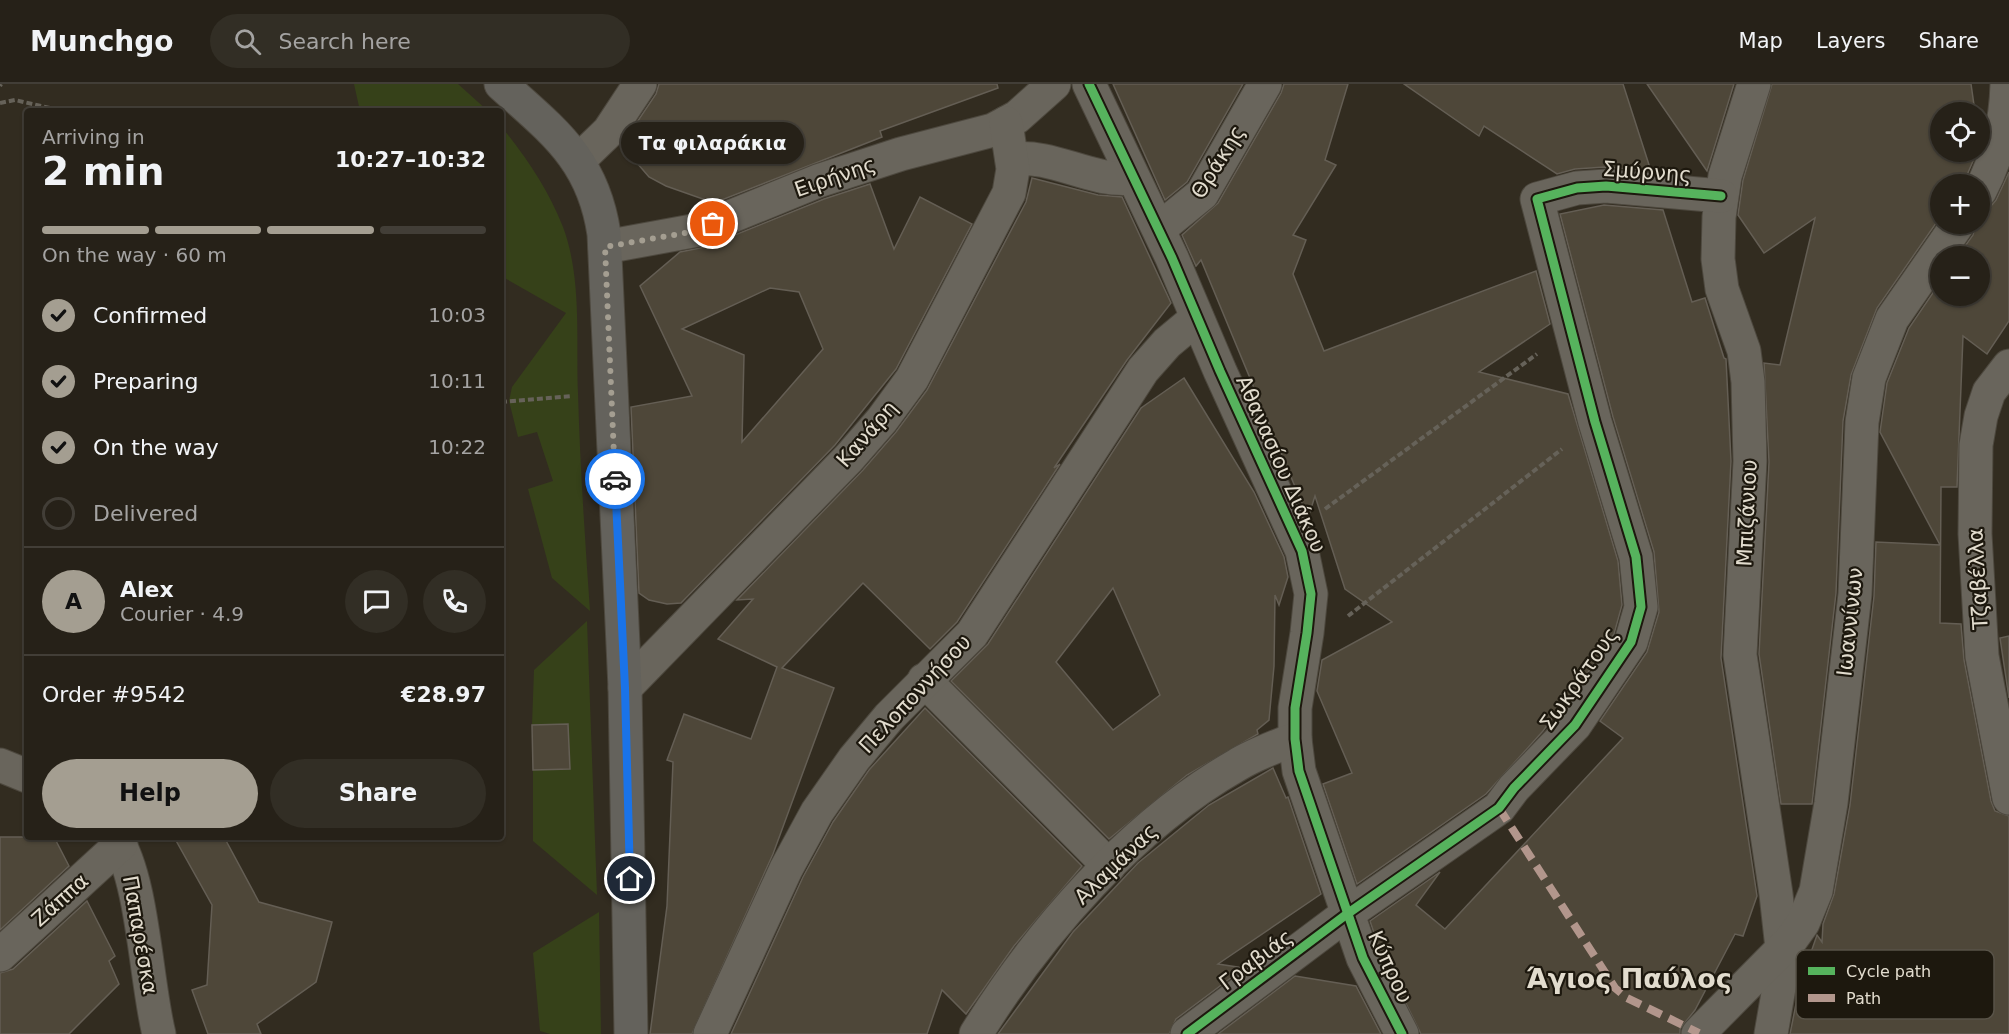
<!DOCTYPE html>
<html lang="en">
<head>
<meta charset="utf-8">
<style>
  :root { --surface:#262118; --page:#322e25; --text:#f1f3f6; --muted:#a4a3a2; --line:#423e37; --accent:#a49e91 }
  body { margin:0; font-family:"DejaVu Sans",sans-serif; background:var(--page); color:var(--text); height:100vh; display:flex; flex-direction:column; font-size:22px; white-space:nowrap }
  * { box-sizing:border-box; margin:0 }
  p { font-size:20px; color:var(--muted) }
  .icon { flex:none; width:33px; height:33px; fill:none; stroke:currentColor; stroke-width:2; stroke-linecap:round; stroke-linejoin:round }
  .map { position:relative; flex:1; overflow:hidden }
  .details { position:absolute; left:24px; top:24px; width:480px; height:732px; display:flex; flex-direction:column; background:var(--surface); border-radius:6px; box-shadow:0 2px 4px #0004,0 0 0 2px var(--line) }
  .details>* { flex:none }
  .buttons { position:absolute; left:1930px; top:18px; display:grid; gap:12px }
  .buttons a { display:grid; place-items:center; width:60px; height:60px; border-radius:50%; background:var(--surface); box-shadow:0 2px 4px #0004,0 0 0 2px var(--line); font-size:30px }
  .pin { position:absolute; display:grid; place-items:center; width:51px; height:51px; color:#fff; margin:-26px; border:3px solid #fff; border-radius:50%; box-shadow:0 2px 6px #0007 }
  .courier { position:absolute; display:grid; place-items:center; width:60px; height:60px; margin:-30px; border:4px solid #1a73e8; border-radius:50%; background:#fff; color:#222; box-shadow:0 2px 8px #0007 }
  .bubble { position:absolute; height:42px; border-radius:21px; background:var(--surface); box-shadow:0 2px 4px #0004,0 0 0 2px var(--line); font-size:20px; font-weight:600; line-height:42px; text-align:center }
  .head em { font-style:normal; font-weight:600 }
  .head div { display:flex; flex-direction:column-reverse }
  .head { display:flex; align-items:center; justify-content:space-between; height:102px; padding:0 18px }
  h1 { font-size:39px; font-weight:600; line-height:45px }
  .bar { display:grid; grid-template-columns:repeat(4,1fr); gap:9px 6px; align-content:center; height:72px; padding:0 18px }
  .bar i { height:8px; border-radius:4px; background:var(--line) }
  .bar .current { background:var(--accent) }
  .bar p { grid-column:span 4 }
  .line { display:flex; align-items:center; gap:15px; padding:0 18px; border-top:2px solid var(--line) }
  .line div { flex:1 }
  .round { display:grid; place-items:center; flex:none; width:63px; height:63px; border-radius:32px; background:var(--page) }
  ol { padding:0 18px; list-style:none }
  li { display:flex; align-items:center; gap:18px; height:66px }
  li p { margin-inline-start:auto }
  li .icon { padding:6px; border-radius:50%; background:var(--accent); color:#111; stroke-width:4 }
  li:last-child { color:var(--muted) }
  li i { width:33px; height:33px; border:3px solid var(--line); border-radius:50% }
  .cta { display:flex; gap:12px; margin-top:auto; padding:12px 18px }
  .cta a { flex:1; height:69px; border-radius:36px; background:var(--accent); color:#111; font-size:24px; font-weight:600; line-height:69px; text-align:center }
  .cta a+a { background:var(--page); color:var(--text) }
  header { display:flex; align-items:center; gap:36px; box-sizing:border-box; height:84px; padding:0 30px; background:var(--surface); border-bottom:2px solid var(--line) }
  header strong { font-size:28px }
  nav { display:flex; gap:33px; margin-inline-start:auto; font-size:21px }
  .search { width:420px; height:54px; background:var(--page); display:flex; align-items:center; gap:15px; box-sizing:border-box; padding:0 21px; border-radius:33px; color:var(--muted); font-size:22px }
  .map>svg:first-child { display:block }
  .green { fill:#364119 }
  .building { fill:#4e4739; stroke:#645e54; stroke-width:1.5; fill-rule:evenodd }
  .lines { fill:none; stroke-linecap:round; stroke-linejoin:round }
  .street-casing { stroke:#4d483e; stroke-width:35 }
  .secondary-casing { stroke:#4d483e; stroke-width:35 }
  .path { stroke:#666259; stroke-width:4; stroke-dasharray:6 3; stroke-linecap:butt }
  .street { stroke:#69655c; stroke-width:33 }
  .secondary { stroke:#64625c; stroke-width:33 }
  .quiet { stroke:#b2968c; stroke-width:8; stroke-dasharray:15 8; stroke-linecap:butt }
  .cycleway-casing { stroke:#1d180e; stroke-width:13 }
  .cycleway { stroke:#56b35d; stroke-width:9 }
  .done { stroke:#a49e91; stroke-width:6; stroke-dasharray:0 10.8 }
  .route { stroke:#1a73e8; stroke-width:8 }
  .labels { text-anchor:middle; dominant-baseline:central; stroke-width:4.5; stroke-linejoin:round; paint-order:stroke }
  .street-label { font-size:21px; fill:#e2dcce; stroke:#1d180e }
  .district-label { font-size:27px; font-weight:bold; fill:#e2dcce; stroke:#1d180e }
  .key { fill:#1d180e; stroke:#585348; stroke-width:1.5 }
  .key-label { font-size:16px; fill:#e2dcce }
</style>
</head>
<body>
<header>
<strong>Munchgo</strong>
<div class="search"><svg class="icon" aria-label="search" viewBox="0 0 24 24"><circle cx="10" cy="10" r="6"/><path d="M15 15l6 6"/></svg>Search here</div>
<nav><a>Map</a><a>Layers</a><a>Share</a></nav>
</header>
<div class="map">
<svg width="2009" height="950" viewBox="0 0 2009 950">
  <rect width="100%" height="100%" fill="#322c20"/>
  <g class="green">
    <path d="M354,0H458L488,27H360Z"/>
    <path d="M501,42C526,73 548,105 563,143C582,194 576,255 578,309C580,382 585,455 590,527L552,494L528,405L553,397L537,348L518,353L509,317L512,303L566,229L501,192Z"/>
    <path d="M587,537L597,811L533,757V686L569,685L568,640L532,641L534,586Z"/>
    <path d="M599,828L601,950H550L540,947L533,869Z"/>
  </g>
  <g class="building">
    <path d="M659,0H997L998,4L880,47L882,53L714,119L666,102L649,93L631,72L627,60L629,50L656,10Z"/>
    <path d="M1113,0H1243L1187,98L1165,116Z"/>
    <path d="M1284,0H1348L1325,76L1336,81L1293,151L1306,156L1293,190L1324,267L1536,187L1550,240L1479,288L1568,310L1618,477L1622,521L1614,550L1570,615L1567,614L1543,647L1486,710L1357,800L1323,700L1352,689L1317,607L1322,576L1392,538L1345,505L1315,412L1308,434L1201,176L1196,182L1182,151L1218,119L1281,9Z"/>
    <path d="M1404,0H1623L1651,87L1605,83L1575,85L1557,90L1484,42L1479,52Z"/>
    <path d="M1647,0H1734L1707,87Z"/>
    <path d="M1772,0H1971L1975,28H1941V68H1977L1963,100H1941V132L1877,224L1851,291L1843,337L1836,509L1812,720H1781L1759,570L1769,378L1764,279L1780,281L1815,134L1764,169L1738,131L1743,96Z"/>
    <path d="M2009,88V237L1987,270L1963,252L1957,403H1941L1940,539L1961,540L1964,576L1991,717L1995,727L2009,732V950H1790L1800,900L1817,851L1822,858L1823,840L1834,810L1850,721L1874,512L1876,458L1940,461L1880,348L1887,299L1909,244L1941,197V212H1980V172H1958L1973,151L1976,140H1980V126L1990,123L1996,116Z"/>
    <path d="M1032,94L1098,111L1122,113L1171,219L1127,276L1054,384L1060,380L957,538L930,565L863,499L782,584L834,604L773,770L692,950H650L667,822L673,678L667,676L684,630L751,655L777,583L718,555L753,515L737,516L863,386L896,348L927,306L1026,118Z"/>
    <path d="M870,100L894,165L920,113L972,140L896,285L835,361L681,519L667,520L649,516L639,509L631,323L692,312L640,202L680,168L705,163L824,115ZM770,204L799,208L823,265L742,358L744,271L682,245Z"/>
    <path d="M1604,121L1663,126L1692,218L1705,214L1724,274L1726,275L1731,377L1721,574L1757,812L1743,852L1735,850L1695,926L1680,945V950H1421L1380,867L1370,837L1440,788L1416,821L1445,845L1623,654L1600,637L1647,568L1659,528L1654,468L1613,333L1560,130Z"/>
    <path d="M1184,294L1254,408L1284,473L1288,493L1279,521L1275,511L1274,582L1269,636L1257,646L1258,650L1187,691L1109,755L951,597L988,560L1141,324ZM1113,504L1160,611L1113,646L1056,578Z"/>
    <path d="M2009,552V614L2000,554Z"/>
    <path d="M925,624L1082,782L1014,862L966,930L942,906L927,950H731L803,793L833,738L869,686Z"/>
    <path d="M568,640L570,685L533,686L532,641Z"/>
    <path d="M1273,684L1286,714L1288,713L1321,810L1218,880L1244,884L1176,935L1169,950H998L1073,848L1138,779L1209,721Z"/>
    <path d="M0,753H54L69,782L0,846Z"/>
    <path d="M174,753H224L259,818L332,838L316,898L257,940L261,950H208L192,906L207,901L212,821Z"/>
    <path d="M87,817L115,872L109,877L119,900L69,950H0V889L13,885Z"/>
    <path d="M1295,892L1356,902L1381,950H1218Z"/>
  </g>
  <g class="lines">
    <g class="street-casing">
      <g id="street">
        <path d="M1089,0L1172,174L1220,287L1302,467L1311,510L1307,549L1295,624V655L1299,687L1363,874L1402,950"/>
        <path d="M1754,0L1725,92L1719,133L1718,175L1722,205L1744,267L1748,298L1750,377L1740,571L1776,810L1782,864L1780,898L1771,950"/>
        <path d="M1012,75C1055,70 1091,99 1133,94"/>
        <path d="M579,76L609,47L640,0"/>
        <path d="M1980,107C1998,73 2006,38 2007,0"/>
        <path d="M1159,145L1202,110L1265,0"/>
        <path d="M605,163L698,146L818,97L901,70L993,46L1017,33L1054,0"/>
        <path d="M2009,282L1989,308L1981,332L1976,361L1975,450L1982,572L2009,714"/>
        <path d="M924,596L1109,782"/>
        <path d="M625,604L849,374L882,336L912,295L1009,109L1013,85L1006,39"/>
        <path d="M0,681L27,692"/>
        <path d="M115,753C143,793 146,899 159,950"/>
        <path d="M0,871L121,760"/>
        <path d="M710,950L786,785L817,728L854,675L889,633L972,550L1143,286L1167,259L1197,234"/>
        <path d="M976,950C1039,848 1132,741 1237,681C1255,670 1275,663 1295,655"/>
        <path d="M1187,950L1347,830L1499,724L1514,704L1575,641L1631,558L1641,523L1636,473L1595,338L1537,115L1577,104L1606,102L1721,112"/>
        <path d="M1698,950L1790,857L1803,839L1816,807L1831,719L1855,510L1862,338L1869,294L1892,235L1958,140"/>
      </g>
    </g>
    <g class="secondary-casing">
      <path id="secondary" d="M501,0C553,47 593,75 604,150L625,604L631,950"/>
    </g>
    <g class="path">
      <path d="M0,2L1,0"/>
      <path d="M0,19L15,16L63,27"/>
      <path d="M501,318L572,312"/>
      <path d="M1325,425L1537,270"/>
      <path d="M1348,532L1562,365"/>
    </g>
    <use href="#street" class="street"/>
    <use href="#secondary" class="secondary"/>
    <path class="quiet" d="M1499,724L1615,904L1627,914L1699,949"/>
    <g class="cycleway-casing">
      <g id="cycleway">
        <path d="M1089,0L1172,174L1220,287L1302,467L1311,510L1307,549L1295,624V655L1299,687L1363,874L1402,950"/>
        <path d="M1187,950L1347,830L1499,724L1514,704L1575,641L1631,558L1641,523L1636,473L1595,338L1537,115L1577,104L1606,102L1721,112"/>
      </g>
    </g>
    <use href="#cycleway" class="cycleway"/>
  </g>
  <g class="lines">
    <path class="done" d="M615,395L605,163L685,149L713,140"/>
    <path class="route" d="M615,395L625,604L630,795"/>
  </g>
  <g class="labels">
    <g class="street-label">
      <text transform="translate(1218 78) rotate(-58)">Θράκης</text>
      <text transform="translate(1647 88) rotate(4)">Σμύρνης</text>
      <text transform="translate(835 93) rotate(-19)">Ειρήνης</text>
      <text transform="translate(867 350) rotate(-49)">Κανάρη</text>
      <text transform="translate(1281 380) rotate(66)">Αθανασίου Διάκου</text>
      <text transform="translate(1747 429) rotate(-87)">Μπιζάνιου</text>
      <text transform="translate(1978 495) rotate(-93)">Τζαβέλλα</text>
      <text transform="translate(1850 538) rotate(-84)">Ιωαννίνων</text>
      <text transform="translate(1579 595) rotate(-55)">Σωκράτους</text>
      <text transform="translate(915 610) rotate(-47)">Πελοποννήσου</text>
      <text transform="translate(1116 780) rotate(-44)">Αλαμάνας</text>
      <text transform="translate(60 816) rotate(-42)">Ζάππα</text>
      <text transform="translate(140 851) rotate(80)">Παπαρέσκα</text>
      <text transform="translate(1256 876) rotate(-37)">Γραβιάς</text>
      <text transform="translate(1390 883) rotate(65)">Κύπρου</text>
    </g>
    <g class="district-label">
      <text x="1629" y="894">Άγιος Παύλος</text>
    </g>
  </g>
  <rect x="1796" y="866" width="198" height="69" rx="9" class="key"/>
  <rect x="1808" y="883" width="27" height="8" fill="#56b35d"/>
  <rect x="1808" y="910" width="27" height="8" fill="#b2968c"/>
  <g class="key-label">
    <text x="1846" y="893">Cycle path</text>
    <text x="1846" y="920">Path</text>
  </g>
</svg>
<div class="buttons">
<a><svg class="icon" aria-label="locate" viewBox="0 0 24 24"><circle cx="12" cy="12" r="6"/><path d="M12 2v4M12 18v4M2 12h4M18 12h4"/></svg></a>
<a>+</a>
<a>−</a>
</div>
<div class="pin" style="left:713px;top:140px;background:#ea580c"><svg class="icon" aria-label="bag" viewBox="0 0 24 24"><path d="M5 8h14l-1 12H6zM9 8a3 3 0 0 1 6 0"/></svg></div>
<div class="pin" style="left:630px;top:795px;background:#1f2937"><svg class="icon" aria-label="home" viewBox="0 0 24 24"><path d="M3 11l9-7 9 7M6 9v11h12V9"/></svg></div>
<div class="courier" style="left:615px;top:395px"><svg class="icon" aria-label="car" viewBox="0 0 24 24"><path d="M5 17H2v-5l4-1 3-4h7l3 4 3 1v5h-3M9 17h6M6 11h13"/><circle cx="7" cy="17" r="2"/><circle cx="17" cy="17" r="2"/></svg></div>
<div class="bubble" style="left:621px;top:38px;width:183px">Τα φιλαράκια</div>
<section class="details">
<div class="head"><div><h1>2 min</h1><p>Arriving in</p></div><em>10:27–10:32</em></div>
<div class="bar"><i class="current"></i><i class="current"></i><i class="current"></i><i></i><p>On the way · 60 m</p></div>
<ol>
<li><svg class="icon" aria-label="check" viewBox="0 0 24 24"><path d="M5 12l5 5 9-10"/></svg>Confirmed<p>10:03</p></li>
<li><svg class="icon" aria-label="check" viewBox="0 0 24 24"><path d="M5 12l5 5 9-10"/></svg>Preparing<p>10:11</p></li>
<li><svg class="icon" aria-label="check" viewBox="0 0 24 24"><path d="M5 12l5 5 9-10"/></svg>On the way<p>10:22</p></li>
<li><i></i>Delivered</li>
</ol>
<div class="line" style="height:108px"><b class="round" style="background:var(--accent);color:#111">A</b><div><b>Alex</b><p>Courier · 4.9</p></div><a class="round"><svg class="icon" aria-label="chat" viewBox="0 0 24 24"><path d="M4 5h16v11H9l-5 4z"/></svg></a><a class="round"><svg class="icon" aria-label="phone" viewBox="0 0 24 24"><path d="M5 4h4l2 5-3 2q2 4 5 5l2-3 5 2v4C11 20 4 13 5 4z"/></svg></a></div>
<div class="line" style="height:78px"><div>Order #9542</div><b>€28.97</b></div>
<div class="cta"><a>Help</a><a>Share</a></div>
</section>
</div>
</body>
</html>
